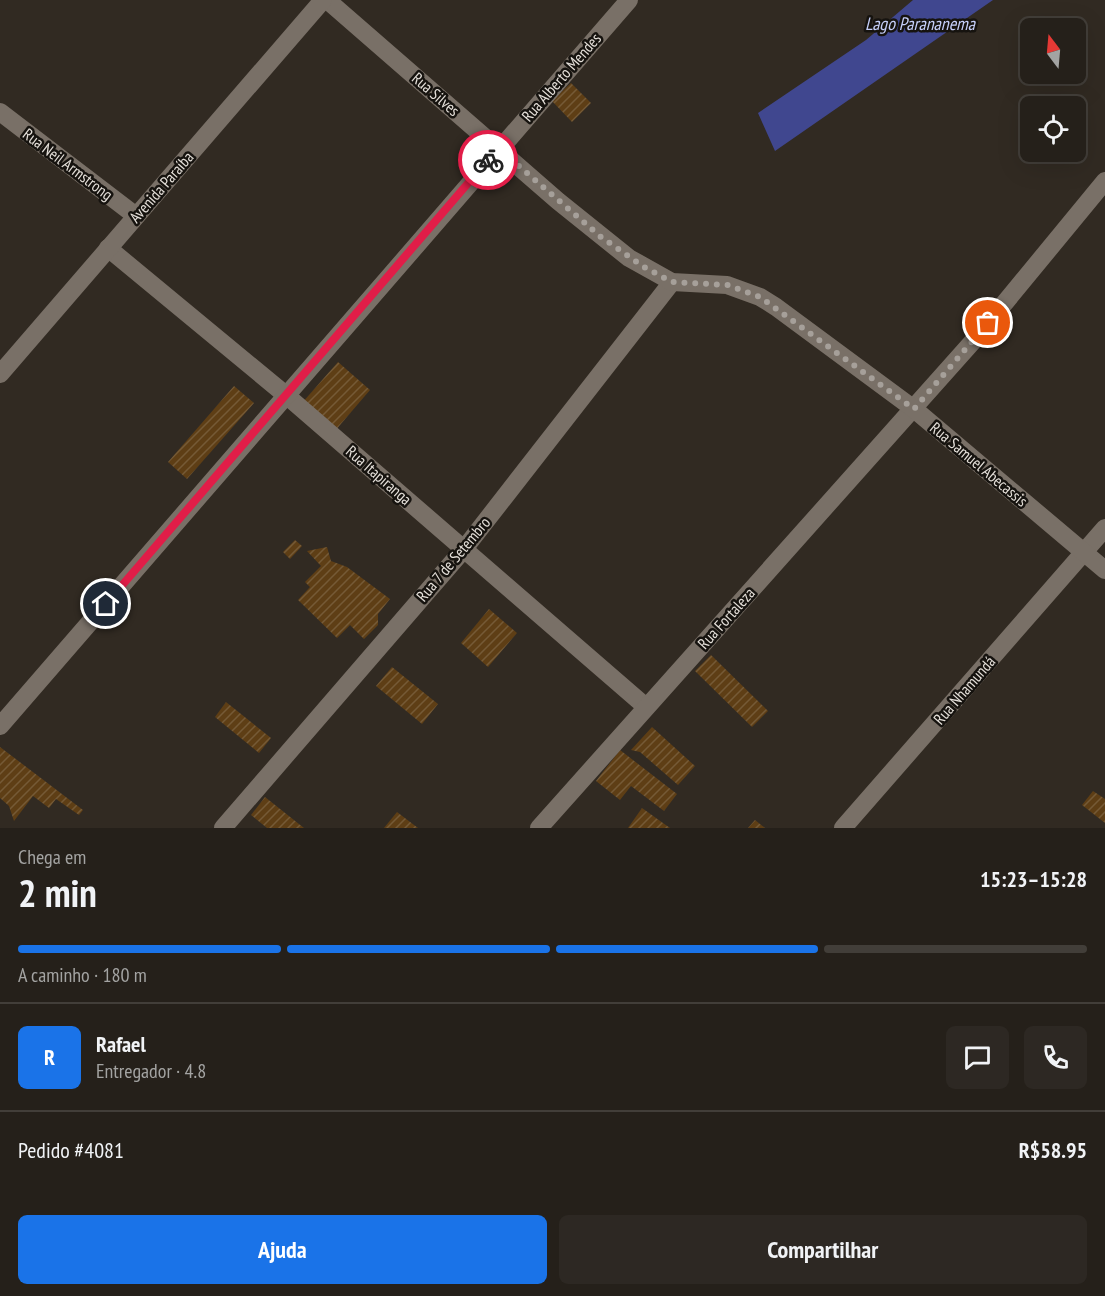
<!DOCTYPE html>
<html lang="pt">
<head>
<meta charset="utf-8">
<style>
  :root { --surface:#25201a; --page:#2d2823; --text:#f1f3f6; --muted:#a3a3a2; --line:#423e39; --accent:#1a73e8 }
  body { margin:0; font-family:"PT Sans Narrow",sans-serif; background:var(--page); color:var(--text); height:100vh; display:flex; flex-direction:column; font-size:22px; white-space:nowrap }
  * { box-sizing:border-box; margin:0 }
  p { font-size:20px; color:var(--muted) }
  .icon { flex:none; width:33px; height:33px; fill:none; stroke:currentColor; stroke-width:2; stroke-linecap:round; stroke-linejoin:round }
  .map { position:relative; height:828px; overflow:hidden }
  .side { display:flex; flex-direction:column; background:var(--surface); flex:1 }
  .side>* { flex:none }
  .needle { width:39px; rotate:344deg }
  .buttons { position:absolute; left:1020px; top:18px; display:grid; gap:12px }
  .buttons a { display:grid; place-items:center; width:66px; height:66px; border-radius:9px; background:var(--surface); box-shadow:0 6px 24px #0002,0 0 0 2px var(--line); font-size:30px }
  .pin { position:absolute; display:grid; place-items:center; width:51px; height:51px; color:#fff; margin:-26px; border:3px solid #fff; border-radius:50%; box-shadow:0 2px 6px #0007 }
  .courier { position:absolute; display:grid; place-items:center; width:60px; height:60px; margin:-30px; border:4px solid #e11d48; border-radius:50%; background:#fff; color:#222; box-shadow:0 2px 8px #0007 }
  .headline em { font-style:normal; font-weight:800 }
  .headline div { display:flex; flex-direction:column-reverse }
  .headline { display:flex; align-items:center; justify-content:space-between; height:102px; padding:0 18px }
  h1 { font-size:39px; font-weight:800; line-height:45px }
  .bar { display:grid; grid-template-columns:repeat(4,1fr); gap:9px 6px; align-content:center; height:72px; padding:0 18px }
  .bar i { height:8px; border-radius:4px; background:var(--line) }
  .bar .selected { background:var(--accent) }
  .bar p { grid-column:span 4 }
  .line { display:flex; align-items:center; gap:15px; padding:0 18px; border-top:2px solid var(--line) }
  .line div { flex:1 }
  .round { display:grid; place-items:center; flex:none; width:63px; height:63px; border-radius:9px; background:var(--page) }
  .button { display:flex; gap:12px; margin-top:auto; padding:12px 18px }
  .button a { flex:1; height:69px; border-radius:9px; background:var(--accent); color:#fff; font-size:24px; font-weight:800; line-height:69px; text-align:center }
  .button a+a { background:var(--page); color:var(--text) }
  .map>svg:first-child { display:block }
  .water { fill:#40478f }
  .building { fill:url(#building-hatch) }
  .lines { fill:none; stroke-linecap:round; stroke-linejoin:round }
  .street { stroke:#797067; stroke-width:18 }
  .secondary { stroke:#797067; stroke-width:18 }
  .done { stroke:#a6a09a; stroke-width:6; stroke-dasharray:0 10.8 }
  .route { stroke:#e11d48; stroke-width:8 }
  .labels { text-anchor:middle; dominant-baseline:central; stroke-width:5; stroke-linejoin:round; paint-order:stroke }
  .street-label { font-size:16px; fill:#e5e0da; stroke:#16130f }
  .water-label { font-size:18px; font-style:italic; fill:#c5cef8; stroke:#16130f }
</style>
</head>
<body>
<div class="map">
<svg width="1105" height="828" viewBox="0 0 1105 828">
  <defs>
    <pattern id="building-hatch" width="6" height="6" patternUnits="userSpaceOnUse" patternTransform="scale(1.5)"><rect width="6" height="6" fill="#5e3e15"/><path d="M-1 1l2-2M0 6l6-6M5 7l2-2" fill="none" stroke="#755a36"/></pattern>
  </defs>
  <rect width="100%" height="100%" fill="#312a22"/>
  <path class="water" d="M913,0H993L775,151L758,113L866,40Z"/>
  <g class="building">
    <path d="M571,83L591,103L572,122L552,101Z"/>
    <path d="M338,362L370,390L334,432L302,403Z"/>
    <path d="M234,386L254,403L187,479L168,462Z"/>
    <path d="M295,540L302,546L290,559L283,552Z"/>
    <path d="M327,547L331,561L347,567L390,599L378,614V625L364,639L350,625L337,638L298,600L310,587L305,582L321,566L307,551Z"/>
    <path d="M489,609L517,633L488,667L461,643Z"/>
    <path d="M711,655L768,711L752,727L695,671Z"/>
    <path d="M392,667L438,704L422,724L376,686Z"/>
    <path d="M226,702L271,738L259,753L215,717Z"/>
    <path d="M652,727L695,766L678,785L640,752L631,750Z"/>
    <path d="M0,747L83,810L79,815L56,799L49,808L33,796L14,821L9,806L0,798Z"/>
    <path d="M620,750L677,794L664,811L631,786L620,800L596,781Z"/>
    <path d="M1093,791L1105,799V823L1082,805Z"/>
    <path d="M265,797L304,828H267L251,815Z"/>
    <path d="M642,808L670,828H628Z"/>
    <path d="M397,812L418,828H384Z"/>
    <path d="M755,820L765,828H748Z"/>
  </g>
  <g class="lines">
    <g class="street">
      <path d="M0,112L136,216"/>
      <path d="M108,248L287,396L645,706"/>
      <path d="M0,726L629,0"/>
      <path d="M223,828L464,549L672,282"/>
      <path d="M539,828L975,339L1105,181"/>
      <path d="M843,828L1105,528"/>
    </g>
    <g class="secondary">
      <path d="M327,0L558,201L629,258L672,282L727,285L760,297L776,307L914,409L1105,570"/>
      <path d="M0,374L323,0"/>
    </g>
  </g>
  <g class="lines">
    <path class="done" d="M488,160L498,148L601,237L644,267L672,282L728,285L760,297L914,409L988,323"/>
    <path class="route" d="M106,604L488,160"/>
  </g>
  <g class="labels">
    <g class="street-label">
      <text transform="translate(561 77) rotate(-49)">Rua Alberto Mendes</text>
      <text transform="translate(436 94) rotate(41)">Rua Silves</text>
      <text transform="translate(68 164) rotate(37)">Rua Neil Armstrong</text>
      <text transform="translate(161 187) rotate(-49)">Avenida Paraíba</text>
      <text transform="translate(979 464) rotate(40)">Rua Samuel Abecassis</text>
      <text transform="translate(379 475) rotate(41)">Rua Itapiranga</text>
      <text transform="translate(453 559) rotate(-50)">Rua 7 de Setembro</text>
      <text transform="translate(726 618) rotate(-48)">Rua Fortaleza</text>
      <text transform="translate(964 690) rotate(-49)">Rua Nhamundá</text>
    </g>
    <g class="water-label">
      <text x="920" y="23">Lago Parananema</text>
    </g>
  </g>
</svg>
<div class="buttons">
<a><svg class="needle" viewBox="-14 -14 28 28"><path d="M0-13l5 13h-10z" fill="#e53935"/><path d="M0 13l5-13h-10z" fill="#a3a3a2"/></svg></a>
<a><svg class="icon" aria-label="locate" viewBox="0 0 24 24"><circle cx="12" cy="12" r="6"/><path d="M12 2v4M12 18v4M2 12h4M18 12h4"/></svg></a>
</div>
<div class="pin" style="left:988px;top:323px;background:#ea580c"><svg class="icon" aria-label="bag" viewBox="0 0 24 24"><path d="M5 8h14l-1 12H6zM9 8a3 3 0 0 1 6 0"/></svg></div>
<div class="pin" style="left:106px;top:604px;background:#1f2937"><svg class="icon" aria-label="home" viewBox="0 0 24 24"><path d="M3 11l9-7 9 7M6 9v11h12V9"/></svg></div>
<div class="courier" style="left:488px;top:160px"><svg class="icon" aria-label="bike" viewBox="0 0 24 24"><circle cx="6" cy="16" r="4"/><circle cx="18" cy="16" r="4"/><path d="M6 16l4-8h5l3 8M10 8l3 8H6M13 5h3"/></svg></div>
</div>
<section class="side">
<div class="headline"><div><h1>2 min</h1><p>Chega em</p></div><em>15:23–15:28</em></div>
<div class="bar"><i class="selected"></i><i class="selected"></i><i class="selected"></i><i></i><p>A caminho · 180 m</p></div>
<div class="line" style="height:108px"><b class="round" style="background:var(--accent);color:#fff">R</b><div><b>Rafael</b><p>Entregador · 4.8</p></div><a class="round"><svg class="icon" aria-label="chat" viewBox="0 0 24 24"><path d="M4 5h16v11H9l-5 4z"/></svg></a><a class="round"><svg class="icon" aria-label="phone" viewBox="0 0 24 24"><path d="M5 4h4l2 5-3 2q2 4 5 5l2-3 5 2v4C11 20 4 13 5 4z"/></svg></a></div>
<div class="line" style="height:78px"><div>Pedido #4081</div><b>R$58.95</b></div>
<div class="button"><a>Ajuda</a><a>Compartilhar</a></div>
</section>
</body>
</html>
